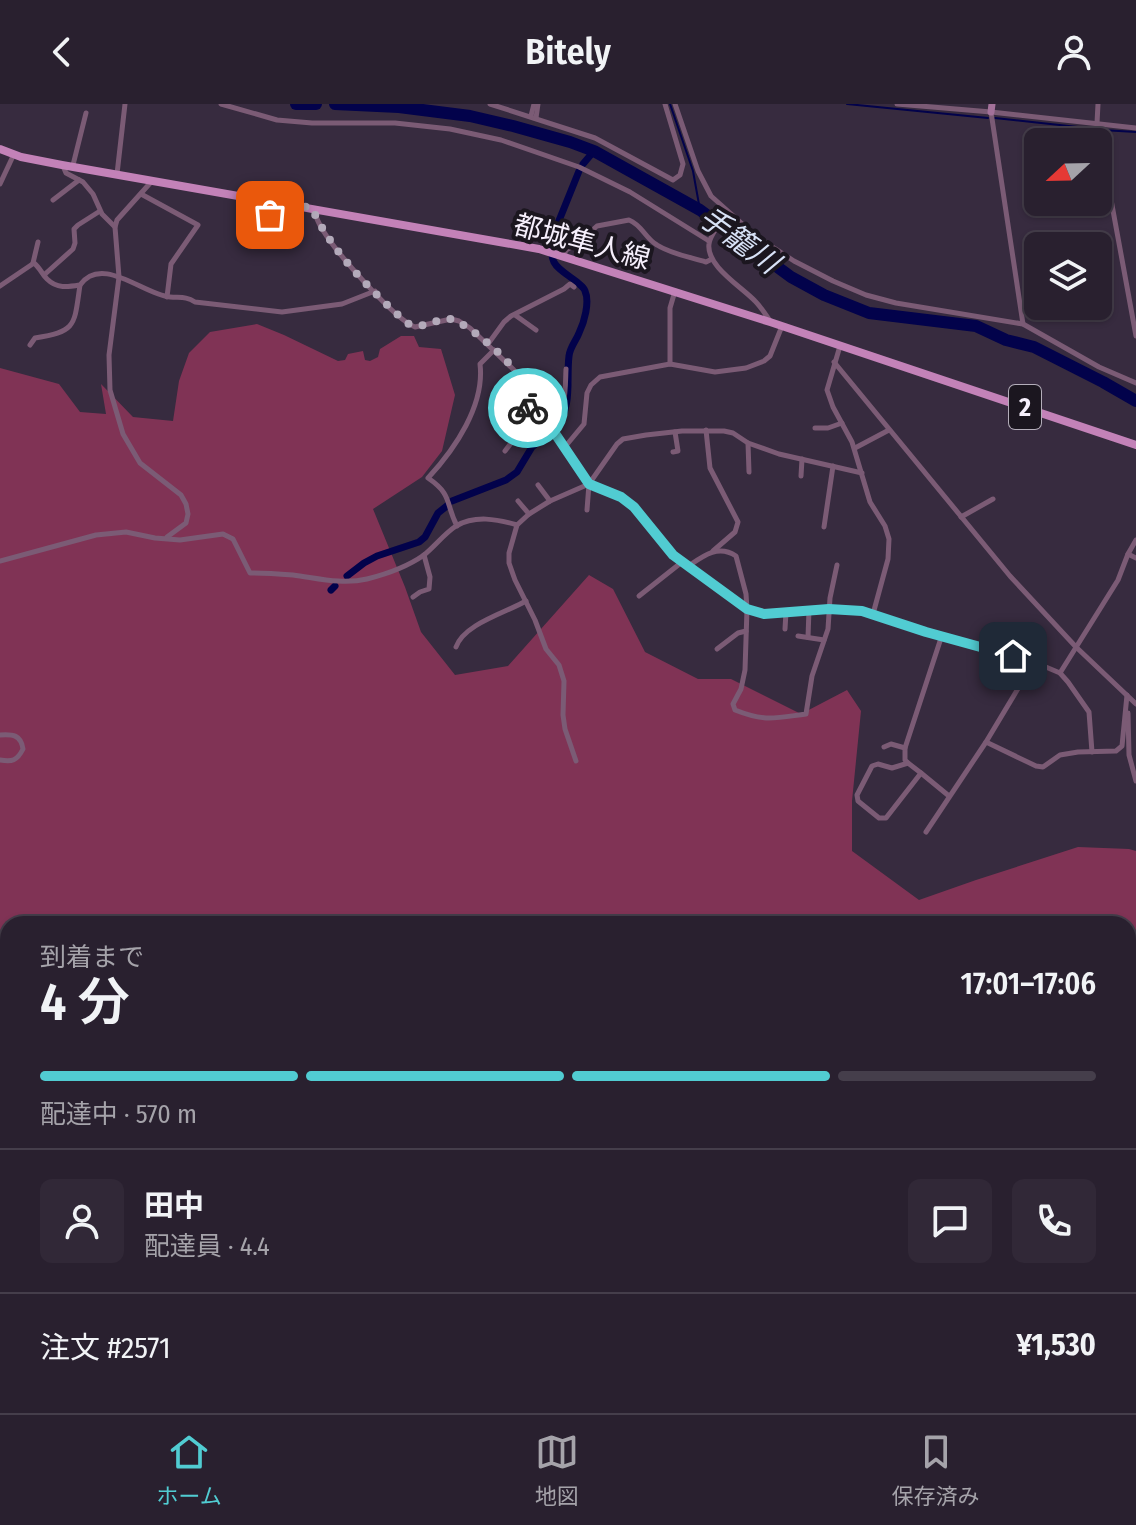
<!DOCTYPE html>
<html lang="ja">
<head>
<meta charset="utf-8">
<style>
  :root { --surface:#29202f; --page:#312837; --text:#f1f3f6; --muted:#a5a3aa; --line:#453e4b; --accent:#51ccd2 }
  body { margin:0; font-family:"Fira Sans Condensed","Noto Sans JP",sans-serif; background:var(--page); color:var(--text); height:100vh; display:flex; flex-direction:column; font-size:30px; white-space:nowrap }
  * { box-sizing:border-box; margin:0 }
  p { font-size:26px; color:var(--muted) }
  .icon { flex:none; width:44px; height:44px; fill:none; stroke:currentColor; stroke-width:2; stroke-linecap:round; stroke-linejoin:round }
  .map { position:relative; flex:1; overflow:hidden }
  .side { position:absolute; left:0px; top:812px; width:1136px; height:498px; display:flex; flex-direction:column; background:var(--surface); border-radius:24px 24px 0 0; box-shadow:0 2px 6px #0004,0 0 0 2px var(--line) }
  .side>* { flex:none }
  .needle { width:52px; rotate:248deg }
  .tools { position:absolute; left:1024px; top:24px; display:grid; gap:16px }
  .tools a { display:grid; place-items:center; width:88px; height:88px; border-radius:12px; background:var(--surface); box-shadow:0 2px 6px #0004,0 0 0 2px var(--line); font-size:40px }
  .pin { position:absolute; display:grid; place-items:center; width:68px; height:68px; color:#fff; margin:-34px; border-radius:16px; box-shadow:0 4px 12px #0006 }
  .courier { position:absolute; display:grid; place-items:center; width:80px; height:80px; margin:-40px; border:6px solid #51ccd2; border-radius:50%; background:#fff; color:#222; box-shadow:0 2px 10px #0007 }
  .summary em { font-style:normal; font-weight:600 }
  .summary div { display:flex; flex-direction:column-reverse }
  .summary { display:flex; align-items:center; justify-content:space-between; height:136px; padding:0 40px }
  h1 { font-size:52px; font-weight:600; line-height:60px }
  .bar { display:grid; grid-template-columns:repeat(4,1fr); gap:12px 8px; align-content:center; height:96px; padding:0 40px }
  .bar i { height:10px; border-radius:6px; background:var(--line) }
  .bar .on { background:var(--accent) }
  .bar p { grid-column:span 4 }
  .line { display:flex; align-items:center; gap:20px; padding:0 40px; border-top:2px solid var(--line) }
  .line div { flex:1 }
  .round { display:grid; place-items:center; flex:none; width:84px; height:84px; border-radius:12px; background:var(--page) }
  header { display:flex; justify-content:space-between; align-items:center; height:104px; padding:0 40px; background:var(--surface); font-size:36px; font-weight:600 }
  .tab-bar { display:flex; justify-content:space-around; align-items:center; height:112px; border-top:2px solid var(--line); background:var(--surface); font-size:22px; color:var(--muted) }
  .tab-bar a { display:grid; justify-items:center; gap:4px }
  .tab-bar .on { color:var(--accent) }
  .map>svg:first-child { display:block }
  .green { fill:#803355 }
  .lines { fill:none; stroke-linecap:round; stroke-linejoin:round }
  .stream { stroke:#02024b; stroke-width:2 }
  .canal { stroke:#02024b; stroke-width:7 }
  .river { stroke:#02024b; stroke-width:12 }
  .street { stroke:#7b5b75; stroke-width:5 }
  .secondary { stroke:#a3719a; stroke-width:7 }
  .primary { stroke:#c382b8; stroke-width:8 }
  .done { stroke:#b3aaba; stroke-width:8; stroke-dasharray:0 14.4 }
  .route { stroke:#51ccd2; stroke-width:10 }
  .labels { text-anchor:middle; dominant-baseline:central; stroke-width:8; stroke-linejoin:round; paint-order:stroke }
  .shield { fill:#1b161f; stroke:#b4aeba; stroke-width:2 }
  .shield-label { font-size:26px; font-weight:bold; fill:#f6effc }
  .street-label { font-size:28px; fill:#f6effc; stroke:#1b161f }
  .water-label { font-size:30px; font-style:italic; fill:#d8e2f7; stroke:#1b161f }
</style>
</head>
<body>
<header><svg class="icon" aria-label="back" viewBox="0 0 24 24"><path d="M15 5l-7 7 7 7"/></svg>Bitely<svg class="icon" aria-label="person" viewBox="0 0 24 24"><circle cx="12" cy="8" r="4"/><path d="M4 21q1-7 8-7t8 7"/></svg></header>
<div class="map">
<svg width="1136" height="1309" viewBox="0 0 1136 1309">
  <rect width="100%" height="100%" fill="#372b3f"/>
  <g class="green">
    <path d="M257,220L284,231L338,257L345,256L348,250L363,247L365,256L370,257L378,253L380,245L401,232H414L419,243L441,245L455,291L442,347L422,373L373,405L405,483L421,528L455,571L508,562L589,471L613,485L645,548L698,575H731L801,610L847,586L861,607L852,697V747L919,796L976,776L1078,743L1129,745L1136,747V1016L1128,1025V820H8V886L3,880L0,882V264L59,280L80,308L106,310L101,280L133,313L173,317L179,277L189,249L210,228Z"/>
    <path d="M8,943V1302H645L635,1309H0V949Z"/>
    <path d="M1136,1146V1309H874L875,1302H1128V1147Z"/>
  </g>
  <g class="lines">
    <g class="stream">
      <path d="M670,0L693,67L700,106"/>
      <path d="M847,0L988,14"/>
      <path d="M995,14L1096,25"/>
      <path d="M1102,26L1136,28"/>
    </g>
    <g class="canal">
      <path d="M583,60L594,47"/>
      <path d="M556,323C573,302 566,276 569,252C570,243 576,237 579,229C584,219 590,198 585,187C584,183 580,181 577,178C556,162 549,162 552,134L579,67"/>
      <path d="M452,397L506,376L517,368L532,343L550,328"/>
      <path d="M347,472L364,459L377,452L419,438L425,433L438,409L448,401"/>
      <path d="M331,486L335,482"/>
    </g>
    <g class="river">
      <path d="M296,0H316"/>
      <path d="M335,0L399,3L470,12L513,22L570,38L594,47L700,106L791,173L824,191L869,209L976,222L1006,236L1034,243L1103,278L1136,297"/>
    </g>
    <g class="street">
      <path d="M221,0L277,16L312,19H395L450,25L501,36L579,63L630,88L709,137"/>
      <path d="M490,0L595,34L673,76L680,71L683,60L665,0"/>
      <path d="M675,0L698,67L711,92L757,133L794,157L833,177L866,191L896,199L1023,220L1099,263L1136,279"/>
      <path d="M897,0L991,8L1136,24"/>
      <path d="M1098,0L1097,19L1136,232"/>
      <path d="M991,8L1023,220"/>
      <path d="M531,12L534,0"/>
      <path d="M536,14L538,0"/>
      <path d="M73,61L86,9"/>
      <path d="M63,62L66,69L83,78L93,90L102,110L115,123"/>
      <path d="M117,70L125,0"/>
      <path d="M152,77L117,116L115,123L119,173L109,251L110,286L123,330L140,359L181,391L186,400L188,410L186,419L167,433"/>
      <path d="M0,80L14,50"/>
      <path d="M141,90L198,121L171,160L167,193"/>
      <path d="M53,96L79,76"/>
      <path d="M313,105C316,113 319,121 324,128C337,149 394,215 415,223L451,215L459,217L470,224L514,266L526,302L550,322L589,380L621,393L634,403L673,451L747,505L764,510L829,505L862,507L1034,558L1060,569L1118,476L1128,450L1136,436"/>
      <path d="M728,108C722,117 710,130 709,140C706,162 742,183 755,197C761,203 766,211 770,217"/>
      <path d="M245,134L250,122L270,111L278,99"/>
      <path d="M564,151L566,146L578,139L597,122L629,116C642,121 645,134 657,141C671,150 690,153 706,158L712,155"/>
      <path d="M33,159L38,138"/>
      <path d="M44,171L73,145L75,139L74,125L78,121L100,107"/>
      <path d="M0,182L34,159C40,164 42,170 47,175C57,185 68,183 80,181C102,150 144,191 170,193C180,194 186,192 195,198L282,208L342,200L375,187"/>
      <path d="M515,211L536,226"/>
      <path d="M488,240L504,218L511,212L564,185L570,180L574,183"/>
      <path d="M30,241L35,234C77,227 74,222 80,181"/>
      <path d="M840,242L827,286L833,303L852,338L870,398L885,422L889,435L888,455L873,510"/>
      <path d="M834,258L1010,472L1076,543L1136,600"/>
      <path d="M670,260V204L675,187"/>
      <path d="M550,323C567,308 565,285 566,265"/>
      <path d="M815,324H828L842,319"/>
      <path d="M706,326L710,364L738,418L735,428L713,447"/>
      <path d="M748,339L749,368"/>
      <path d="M564,344L584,320L587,289L591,281L600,273L670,260L715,268L746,264L764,257L770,252L782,222"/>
      <path d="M855,344L889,326"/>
      <path d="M505,347L534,309"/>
      <path d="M673,348L678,347L675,328"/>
      <path d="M801,372L802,355"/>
      <path d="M538,381L550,397"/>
      <path d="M518,397L529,410"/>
      <path d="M587,406L589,380L617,340L623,335L646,331L682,327H724L733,329L748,339L779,350L862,369"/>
      <path d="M961,413L993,395"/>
      <path d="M457,422C445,399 453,391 428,374C455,345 485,301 480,260L494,246"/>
      <path d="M824,423L833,362"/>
      <path d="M1128,450L1136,454"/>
      <path d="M0,457L96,431L126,428L155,434L180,436L223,430L233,435L250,469C264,469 279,470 293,471C317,474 342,481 367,475C387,470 407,463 424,451C435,442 444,430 456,422C475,411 497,415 517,421"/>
      <path d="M687,463C703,452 718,440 736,452L746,490L747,505L745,566L741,585L733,600L735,606C765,618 775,614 806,610L812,572L828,525L830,494L837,461"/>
      <path d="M639,492L682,458"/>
      <path d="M413,493L420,488L429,485L430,473L424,451"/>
      <path d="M785,525L786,508"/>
      <path d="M942,531L905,644V656L908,659L892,664L878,660L872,662L857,691L858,697L879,714H886L921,669L949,692"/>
      <path d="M798,532L824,536"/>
      <path d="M808,533L809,506"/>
      <path d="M456,543C464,520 505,509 526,497"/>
      <path d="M717,545L738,529L746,527"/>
      <path d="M1060,569L1068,578L1089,608L1092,648"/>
      <path d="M1128,609L1129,651L1136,677"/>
      <path d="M0,631C13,630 21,631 23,645C17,657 12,658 0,656"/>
      <path d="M986,638L1036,662L1043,663L1060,651L1078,648L1116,647L1122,642L1127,591"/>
      <path d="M884,643L891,640L905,644"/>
      <path d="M576,657L565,625L563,611L564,577L559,561L546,545L535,516L515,476L509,459V449L517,421L529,410L550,397L589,380"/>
      <path d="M908,659L921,669"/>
      <path d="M926,728L986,638L1034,558"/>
      <path d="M0,898L8,895"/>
      <path d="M1128,1123L1136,1122"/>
      <path d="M255,1309L261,1302"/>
    </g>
    <path class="secondary" d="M991,8L992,0"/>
    <path class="primary" d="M0,45L21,53L62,61L539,145L770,218L1136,341"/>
  </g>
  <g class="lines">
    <path class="done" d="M270,111L278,98L312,104C330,146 373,189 407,219C422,227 434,215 449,215C463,215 510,256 516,269C521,281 521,294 528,304"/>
    <path class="route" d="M528,304L542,314L550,322L589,380L621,393L634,403L673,451L747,505L764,510L829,505L862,507L926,528L1013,552"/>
  </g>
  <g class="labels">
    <rect class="shield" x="1009" y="281" width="32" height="44" rx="6"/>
    <g class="shield-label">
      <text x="1025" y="303">2</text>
    </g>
    <g class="street-label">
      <text transform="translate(582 138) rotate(15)">都城隼人線</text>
    </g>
    <g class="water-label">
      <text transform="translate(739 136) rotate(36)">手籠川</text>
    </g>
  </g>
</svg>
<div class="tools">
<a><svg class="needle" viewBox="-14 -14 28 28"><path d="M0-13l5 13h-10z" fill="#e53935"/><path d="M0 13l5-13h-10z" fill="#a5a3aa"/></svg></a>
<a><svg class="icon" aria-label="layers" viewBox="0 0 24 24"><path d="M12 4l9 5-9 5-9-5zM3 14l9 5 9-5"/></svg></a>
</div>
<div class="pin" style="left:270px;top:111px;background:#ea580c"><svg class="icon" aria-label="bag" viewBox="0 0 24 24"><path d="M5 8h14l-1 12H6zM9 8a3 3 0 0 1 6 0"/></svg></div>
<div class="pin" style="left:1013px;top:552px;background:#1f2937"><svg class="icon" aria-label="home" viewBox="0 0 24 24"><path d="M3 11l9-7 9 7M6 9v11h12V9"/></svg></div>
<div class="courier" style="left:528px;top:304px"><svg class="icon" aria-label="bike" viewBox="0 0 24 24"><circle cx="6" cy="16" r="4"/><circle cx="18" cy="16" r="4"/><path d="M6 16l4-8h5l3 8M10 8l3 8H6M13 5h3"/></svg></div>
<section class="side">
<div class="summary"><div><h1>4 分</h1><p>到着まで</p></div><em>17:01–17:06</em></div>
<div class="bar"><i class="on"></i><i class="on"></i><i class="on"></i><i></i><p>配達中 · 570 m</p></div>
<div class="line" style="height:144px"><a class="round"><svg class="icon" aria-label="person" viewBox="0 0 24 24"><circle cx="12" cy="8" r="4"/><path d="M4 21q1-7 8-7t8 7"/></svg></a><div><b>田中</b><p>配達員 · 4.4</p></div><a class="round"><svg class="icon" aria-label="chat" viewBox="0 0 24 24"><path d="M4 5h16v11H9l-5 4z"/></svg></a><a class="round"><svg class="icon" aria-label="phone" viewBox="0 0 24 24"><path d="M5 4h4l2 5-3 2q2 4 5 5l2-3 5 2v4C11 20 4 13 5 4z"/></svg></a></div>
<div class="line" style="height:104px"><div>注文 #2571</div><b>¥1,530</b></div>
</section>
</div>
<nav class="tab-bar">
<a class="on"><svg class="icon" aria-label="home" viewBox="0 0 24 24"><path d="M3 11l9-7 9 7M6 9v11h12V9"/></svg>ホーム</a>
<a><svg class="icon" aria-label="map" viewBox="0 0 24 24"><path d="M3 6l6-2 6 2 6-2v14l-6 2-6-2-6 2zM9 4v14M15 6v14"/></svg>地図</a>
<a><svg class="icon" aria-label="saved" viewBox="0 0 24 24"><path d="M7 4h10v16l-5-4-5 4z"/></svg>保存済み</a>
</nav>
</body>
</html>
